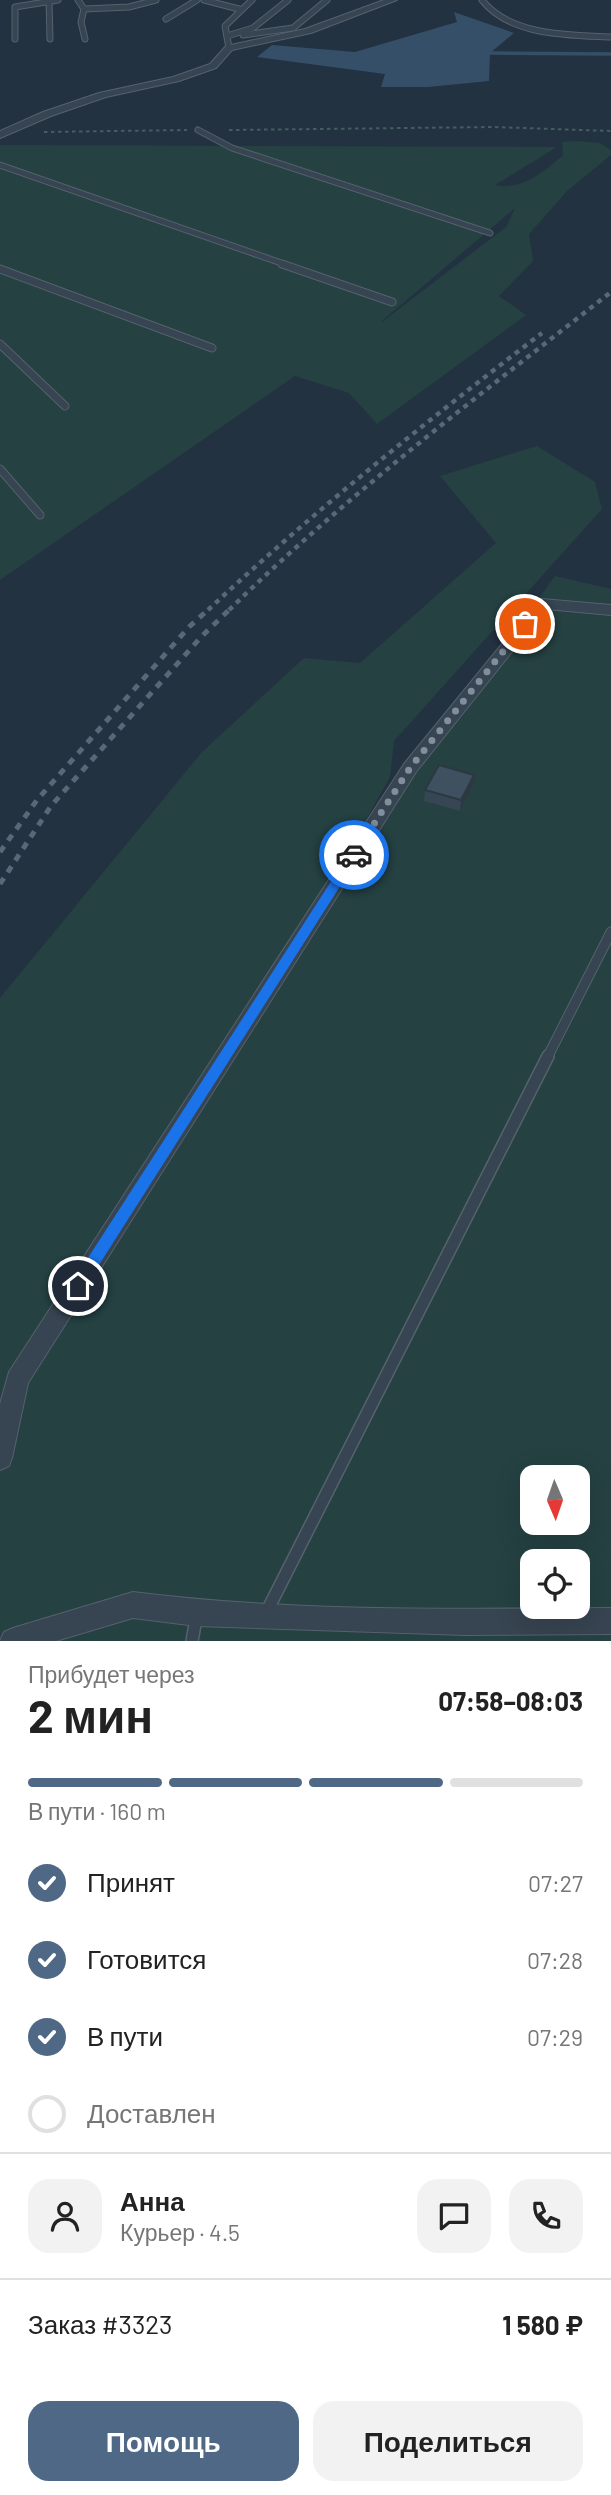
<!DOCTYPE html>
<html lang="ru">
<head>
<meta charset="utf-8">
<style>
  :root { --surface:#fff; --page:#f2f2f2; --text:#222; --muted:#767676; --line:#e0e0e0; --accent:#4f6885 }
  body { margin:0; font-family:Barlow,sans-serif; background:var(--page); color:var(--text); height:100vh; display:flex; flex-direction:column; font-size:26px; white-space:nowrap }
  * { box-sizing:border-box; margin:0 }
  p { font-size:23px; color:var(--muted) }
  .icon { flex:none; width:38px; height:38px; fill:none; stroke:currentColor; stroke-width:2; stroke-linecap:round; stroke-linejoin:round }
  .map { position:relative; height:1641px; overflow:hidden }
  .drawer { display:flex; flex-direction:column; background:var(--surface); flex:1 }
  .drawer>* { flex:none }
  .needle { width:46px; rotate:178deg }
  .controls { position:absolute; left:520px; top:1465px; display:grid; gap:14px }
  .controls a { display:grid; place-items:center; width:70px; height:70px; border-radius:14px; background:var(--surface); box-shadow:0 7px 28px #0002; font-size:35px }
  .pin { position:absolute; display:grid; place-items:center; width:60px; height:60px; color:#fff; margin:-30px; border:4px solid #fff; border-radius:50%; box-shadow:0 2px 7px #0007 }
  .courier { position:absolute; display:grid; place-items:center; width:70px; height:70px; margin:-35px; border:5px solid #1a73e8; border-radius:50%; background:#fff; color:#222; box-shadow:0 2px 9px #0007 }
  .headline em { font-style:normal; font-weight:700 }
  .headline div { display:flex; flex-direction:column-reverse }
  .headline { display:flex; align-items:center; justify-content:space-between; height:119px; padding:0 28px }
  h1 { font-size:46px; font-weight:700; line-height:52px }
  .bar { display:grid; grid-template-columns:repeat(4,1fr); gap:10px 7px; align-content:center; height:84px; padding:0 28px }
  .bar i { height:9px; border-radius:5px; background:var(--line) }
  .bar .current { background:var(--accent) }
  .bar p { grid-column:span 4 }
  .line { display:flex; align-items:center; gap:18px; padding:0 28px; border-top:2px solid var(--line) }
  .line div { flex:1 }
  .round { display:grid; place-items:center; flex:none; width:74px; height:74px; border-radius:21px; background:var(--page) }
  ol { padding:0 28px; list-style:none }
  li { display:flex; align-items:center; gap:21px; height:77px }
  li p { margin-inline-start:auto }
  li .icon { padding:7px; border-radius:50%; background:var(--accent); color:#fff; stroke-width:4 }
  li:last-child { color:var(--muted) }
  li i { width:38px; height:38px; border:4px solid var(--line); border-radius:50% }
  .button { display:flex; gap:14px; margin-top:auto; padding:14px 28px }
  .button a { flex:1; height:80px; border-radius:21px; background:var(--accent); color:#fff; font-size:28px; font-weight:700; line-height:80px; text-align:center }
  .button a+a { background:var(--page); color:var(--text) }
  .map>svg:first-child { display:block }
  .green { fill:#254142; fill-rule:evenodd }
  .water { fill:#354f69 }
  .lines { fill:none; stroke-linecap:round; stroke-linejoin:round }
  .stream { stroke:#354f69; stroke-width:3.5 }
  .lane-far3-casing { stroke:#55626e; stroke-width:7 }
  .lane-far2-casing { stroke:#55626e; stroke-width:9 }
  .lane-far1-casing { stroke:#55626e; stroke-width:11 }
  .lane-casing { stroke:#55626e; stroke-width:14 }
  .street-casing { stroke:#55626e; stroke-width:2 }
  .path { stroke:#435e5f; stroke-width:2; stroke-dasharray:3.5 3.5; stroke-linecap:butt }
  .lane-far3 { stroke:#374451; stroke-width:5 }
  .lane-far2 { stroke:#374451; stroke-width:7 }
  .lane-far1 { stroke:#374451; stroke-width:9 }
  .lane { stroke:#374451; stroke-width:11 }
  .street { fill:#374451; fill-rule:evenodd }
  .rail-far1 { stroke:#596878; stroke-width:4.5; stroke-dasharray:5 5; stroke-linecap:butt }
  .rail { stroke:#596878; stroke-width:5; stroke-dasharray:7 7; stroke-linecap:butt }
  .wall { fill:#364653 }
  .shaded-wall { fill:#2c3943 }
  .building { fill:#3f5160; stroke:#2c3943; stroke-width:2 }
  .route { fill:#1a73e8 }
  .done { stroke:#818e9b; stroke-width:7; stroke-dasharray:0 12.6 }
</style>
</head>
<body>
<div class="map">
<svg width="611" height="1641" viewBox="0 0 611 1641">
  <rect width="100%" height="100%" fill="#233241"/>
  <g class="green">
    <path d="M575,141L600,143L611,150V155L567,191L529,234L533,261L499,296L526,315L377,424L349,393L295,376L0,580V145L557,147L495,185C521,191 544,172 563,155L562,142ZM515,208L506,227L382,322V321Z"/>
    <path d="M537,446L595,482L602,509L394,741L390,777L342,863L555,576L611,589V1641H0V998L202,752L304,658L360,663L496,543L440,476ZM532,1477H578V1522H532ZM532,1561H578V1606H532Z"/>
  </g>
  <path class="water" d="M454,12L514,33L490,53L489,81L428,87H381L385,74L257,57L272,45L355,52L457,22Z"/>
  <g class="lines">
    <path class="stream" d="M490,53L611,54"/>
    <g class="lane-far3-casing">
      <g id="lane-far3">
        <path d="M78,0L84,9L81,22L85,39"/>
        <path d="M204,0L239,9"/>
        <path d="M482,0C510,36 569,35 611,37"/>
        <path d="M49,1L50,39"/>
        <path d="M84,9L129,7L156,0"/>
        <path d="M166,19L197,0"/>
        <path d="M243,35L293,28L327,0"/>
        <path d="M227,36L253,28L288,0"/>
        <path d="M15,39V7L58,0"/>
        <path d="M229,48L225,26L252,0"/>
        <path d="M198,130L232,148L490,233"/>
        <path d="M0,165L287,265"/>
      </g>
    </g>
    <g class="lane-far2-casing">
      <g id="lane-far2">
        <path d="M282,264L392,302"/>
        <path d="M0,269L212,348"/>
        <path d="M0,344L65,406"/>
        <path d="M0,469L40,515"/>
      </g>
    </g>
    <g class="lane-far1-casing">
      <path id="lane-far1" d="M547,1058L611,932"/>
    </g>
    <g class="lane-casing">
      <g id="lane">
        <path d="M266,1613L548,1056"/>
        <path d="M192,1641L197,1614"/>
      </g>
    </g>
    <g class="street-casing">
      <g id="street">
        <path d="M384,0H397L311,33L232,50L216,68L179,81L106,97L51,116L0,138V131L43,112L99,93L173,77L210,64L226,46L305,29Z"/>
        <path d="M542,599L611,605V615L546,609L416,772L28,1383L12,1458L9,1466L0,1470V1404L9,1372L404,764L537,601Z"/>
        <path d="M133,1592C290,1612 453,1609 611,1608V1634L465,1635L197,1626L133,1618L56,1641H0L4,1632L13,1628Z"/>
      </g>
    </g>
    <g class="path">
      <path d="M229,130L494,127L611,131"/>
      <path d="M44,132L187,130"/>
    </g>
    <use href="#lane-far3" class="lane-far3"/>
    <use href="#lane-far2" class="lane-far2"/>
    <use href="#lane-far1" class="lane-far1"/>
    <use href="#lane" class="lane"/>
    <use href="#street" class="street"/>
    <g class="rail-far1">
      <path d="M208,610C314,511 427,421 542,333"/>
      <path d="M229,610C348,494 481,394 611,292"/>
    </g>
    <g class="rail">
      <path d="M0,852L37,800L189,627L210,608"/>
      <path d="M0,884L51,806L201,637L231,608"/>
    </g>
  </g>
  <path class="wall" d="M473,786L460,811L424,801L425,790Z"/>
  <path class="shaded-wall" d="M474,775L473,786L460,811L461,800Z"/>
  <path class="building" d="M439,765L474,775L461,800L425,790Z"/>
  <path class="route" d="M354,851L358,852V858L83,1290H73V1281L350,852Z"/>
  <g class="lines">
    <path class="done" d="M354,855L410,768L525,624"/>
  </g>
</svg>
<div class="controls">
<a><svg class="needle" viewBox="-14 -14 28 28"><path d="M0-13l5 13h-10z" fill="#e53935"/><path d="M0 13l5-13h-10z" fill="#767676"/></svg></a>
<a><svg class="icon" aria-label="locate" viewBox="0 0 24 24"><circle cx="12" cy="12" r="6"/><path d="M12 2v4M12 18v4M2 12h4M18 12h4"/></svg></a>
</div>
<div class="pin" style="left:525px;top:624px;background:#ea580c"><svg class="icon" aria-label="bag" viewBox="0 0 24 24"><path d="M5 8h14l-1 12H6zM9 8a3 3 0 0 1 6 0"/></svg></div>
<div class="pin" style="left:78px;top:1286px;background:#1f2937"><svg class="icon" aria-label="home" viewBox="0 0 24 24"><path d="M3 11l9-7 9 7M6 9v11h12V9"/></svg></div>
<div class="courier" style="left:354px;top:855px"><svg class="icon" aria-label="car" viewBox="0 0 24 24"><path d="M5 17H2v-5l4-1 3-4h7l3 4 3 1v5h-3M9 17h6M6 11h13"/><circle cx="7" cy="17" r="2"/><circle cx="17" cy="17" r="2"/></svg></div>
</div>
<section class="drawer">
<div class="headline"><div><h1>2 мин</h1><p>Прибудет через</p></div><em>07:58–08:03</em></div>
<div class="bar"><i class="current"></i><i class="current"></i><i class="current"></i><i></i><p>В пути · 160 m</p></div>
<ol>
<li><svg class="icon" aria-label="check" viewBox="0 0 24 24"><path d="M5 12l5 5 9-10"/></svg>Принят<p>07:27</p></li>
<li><svg class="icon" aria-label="check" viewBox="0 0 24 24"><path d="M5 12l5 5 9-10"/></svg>Готовится<p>07:28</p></li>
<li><svg class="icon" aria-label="check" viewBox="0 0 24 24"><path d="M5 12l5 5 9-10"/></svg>В пути<p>07:29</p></li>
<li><i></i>Доставлен</li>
</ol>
<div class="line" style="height:126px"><a class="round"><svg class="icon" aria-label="person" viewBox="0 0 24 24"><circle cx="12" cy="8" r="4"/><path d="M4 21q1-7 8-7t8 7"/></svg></a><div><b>Анна</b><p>Курьер · 4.5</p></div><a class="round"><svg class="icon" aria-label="chat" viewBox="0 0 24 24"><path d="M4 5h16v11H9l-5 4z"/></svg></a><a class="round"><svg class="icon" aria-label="phone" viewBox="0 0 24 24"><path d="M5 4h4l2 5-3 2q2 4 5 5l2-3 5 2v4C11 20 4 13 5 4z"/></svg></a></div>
<div class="line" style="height:91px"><div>Заказ #3323</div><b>1 580 ₽</b></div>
<div class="button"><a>Помощь</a><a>Поделиться</a></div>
</section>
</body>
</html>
